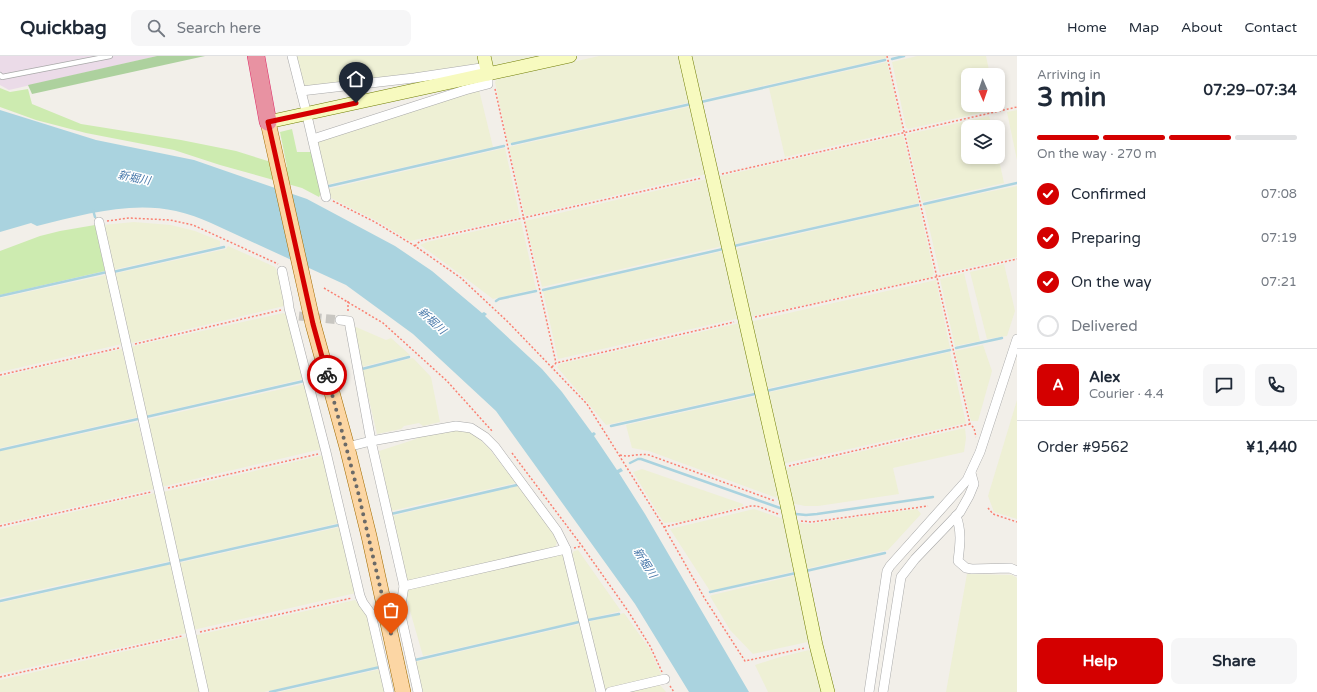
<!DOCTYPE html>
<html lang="en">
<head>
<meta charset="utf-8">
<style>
  :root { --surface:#fff; --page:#f6f6f7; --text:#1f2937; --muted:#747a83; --line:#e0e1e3; --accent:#d40000 }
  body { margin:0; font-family:"Varela Round","Noto Sans JP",sans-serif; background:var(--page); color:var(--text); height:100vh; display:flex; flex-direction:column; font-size:15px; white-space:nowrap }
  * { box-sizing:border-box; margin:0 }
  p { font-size:13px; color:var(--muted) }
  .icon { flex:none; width:22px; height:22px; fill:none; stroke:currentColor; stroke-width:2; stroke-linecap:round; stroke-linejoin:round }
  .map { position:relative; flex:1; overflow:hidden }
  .drawer { display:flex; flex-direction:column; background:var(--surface); width:300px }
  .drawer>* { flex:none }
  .needle { width:26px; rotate:178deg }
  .fabs { position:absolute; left:961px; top:12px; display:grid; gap:8px }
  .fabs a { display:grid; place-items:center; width:44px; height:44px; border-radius:8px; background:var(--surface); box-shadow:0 2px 6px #0003; font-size:20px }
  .pin { position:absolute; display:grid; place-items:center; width:34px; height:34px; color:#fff; margin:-41px -17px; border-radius:50% 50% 50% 0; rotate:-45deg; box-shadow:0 0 4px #0007 }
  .pin .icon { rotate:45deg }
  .courier { position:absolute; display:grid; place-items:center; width:40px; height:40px; margin:-20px; border:3px solid #d40000; border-radius:50%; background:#fff; color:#222; box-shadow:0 1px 5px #0007 }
  .headline em { font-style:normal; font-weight:700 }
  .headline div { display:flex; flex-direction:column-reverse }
  .headline { display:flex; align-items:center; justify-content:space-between; height:68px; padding:0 20px }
  h1 { font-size:26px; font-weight:700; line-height:30px }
  .bar { display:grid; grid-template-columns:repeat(4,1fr); gap:6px 4px; align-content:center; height:48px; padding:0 20px }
  .bar i { height:5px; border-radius:3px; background:var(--line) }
  .bar .current { background:var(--accent) }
  .bar p { grid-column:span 4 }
  .line { display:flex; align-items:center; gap:10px; padding:0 20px; border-top:1px solid var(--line) }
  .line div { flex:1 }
  .round { display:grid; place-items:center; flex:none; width:42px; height:42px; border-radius:8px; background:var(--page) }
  ol { padding:0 20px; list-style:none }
  li { display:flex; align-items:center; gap:12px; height:44px }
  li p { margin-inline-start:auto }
  li .icon { padding:4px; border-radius:50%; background:var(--accent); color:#fff; stroke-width:4 }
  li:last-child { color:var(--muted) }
  li i { width:22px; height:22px; border:2px solid var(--line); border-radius:50% }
  .action { display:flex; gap:8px; margin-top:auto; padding:8px 20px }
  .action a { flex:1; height:46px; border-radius:8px; background:var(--accent); color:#fff; font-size:16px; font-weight:700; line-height:46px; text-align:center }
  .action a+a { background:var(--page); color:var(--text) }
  header { display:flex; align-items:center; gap:24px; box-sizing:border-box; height:56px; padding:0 20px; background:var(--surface); border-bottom:1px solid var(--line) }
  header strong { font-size:19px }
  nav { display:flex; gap:22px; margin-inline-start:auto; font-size:14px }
  .search { width:280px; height:36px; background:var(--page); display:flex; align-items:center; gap:10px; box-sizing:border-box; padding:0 14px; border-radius:8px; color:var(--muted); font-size:15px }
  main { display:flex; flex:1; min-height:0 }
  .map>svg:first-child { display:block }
  .industrial { fill:#ebdbe8 }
  .farmland { fill:#eef0d5 }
  .grass { fill:#cdebb0 }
  .forest { fill:#add19e }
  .water { fill:#aad3df }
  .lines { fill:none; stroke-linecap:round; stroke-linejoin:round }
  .stream { stroke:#aad3df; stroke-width:2.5 }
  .street-tunnel { stroke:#c8c6c1; stroke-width:9; stroke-dasharray:9 4.5; stroke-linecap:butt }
  .lane-casing { stroke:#a9a9a9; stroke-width:6 }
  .street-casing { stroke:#a9a9a9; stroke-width:10 }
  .secondary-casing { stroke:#707d05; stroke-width:14 }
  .primary-casing { stroke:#a06b00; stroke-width:16 }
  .highway-casing { stroke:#dc2a67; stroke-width:18 }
  .path { stroke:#fa8072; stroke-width:1.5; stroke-dasharray:2 2; stroke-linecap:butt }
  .lane { stroke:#fff; stroke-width:4.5 }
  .street { stroke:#fff; stroke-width:9 }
  .secondary { stroke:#f7fabf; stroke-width:13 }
  .primary { stroke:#fcd6a4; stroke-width:15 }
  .highway { stroke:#e892a2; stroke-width:17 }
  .done { stroke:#6b6a68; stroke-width:4; stroke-dasharray:0 7.2 }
  .route { stroke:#d40000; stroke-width:5 }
  .labels { text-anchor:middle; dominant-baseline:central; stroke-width:3; stroke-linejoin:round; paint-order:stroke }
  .water-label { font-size:11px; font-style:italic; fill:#4a7aab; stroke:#fff }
</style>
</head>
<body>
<header>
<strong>Quickbag</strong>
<div class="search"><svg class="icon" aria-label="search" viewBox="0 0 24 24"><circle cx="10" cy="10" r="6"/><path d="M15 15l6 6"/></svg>Search here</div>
<nav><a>Home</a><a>Map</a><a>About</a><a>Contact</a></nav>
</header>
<main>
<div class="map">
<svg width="1017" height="636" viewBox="0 0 1017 636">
  <rect width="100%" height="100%" fill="#f2efe9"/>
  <path class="industrial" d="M0,0H157L9,34L0,29Z"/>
  <g class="farmland">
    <path d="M296,0H478L479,6L477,9L306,32L302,28Z"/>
    <path d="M489,0H547L495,12L490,8Z"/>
    <path d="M599,0H680L691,46L508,88L495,26L497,23Z"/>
    <path d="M690,0H886L887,2L700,44Z"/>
    <path d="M917,0H986L990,19H968V49H997L998,53L908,73L906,71L892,6Z"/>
    <path d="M887,6L902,72L900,75L785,101L769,32Z"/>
    <path d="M479,34L493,91L325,129L317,87L319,84Z"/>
    <path d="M692,50L707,118L525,160L509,91Z"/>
    <path d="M1017,54V104L1007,56Z"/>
    <path d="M989,60L992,71H968V101H998V99L1004,127L922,146L907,80L909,78Z"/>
    <path d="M903,79L919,147L732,189L717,121Z"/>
    <path d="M505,92L520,161L410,185L377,165L329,141L328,133Z"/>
    <path d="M707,123L723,190L542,231L525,165Z"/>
    <path d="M1017,130V201L940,218L924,149Z"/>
    <path d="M919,150L934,217L932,221L749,261L734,193Z"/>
    <path d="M521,165L536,233L493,243L460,218L420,189L427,186Z"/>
    <path d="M134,166L171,169L195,175L220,185V190L112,214L102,169Z"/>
    <path d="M228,190L275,211L282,225L284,250L131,287L127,285L113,218L226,193Z"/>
    <path d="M724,195L740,262L558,303L543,235Z"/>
    <path d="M1004,208L1015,255L1007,280L987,283L970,216Z"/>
    <path d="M964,217L980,285L955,290L940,223Z"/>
    <path d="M106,219L122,288L0,316V242Z"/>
    <path d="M936,224L950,292L765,333L749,266Z"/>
    <path d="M283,257L288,260L303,323L144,360L130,291Z"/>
    <path d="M740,267L756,336L606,369L588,347L557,311L560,308Z"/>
    <path d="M356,271L386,284L391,282L410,299L361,311L353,273Z"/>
    <path d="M983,289L992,315L978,365H971L955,295Z"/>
    <path d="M122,293L138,361L0,392V321Z"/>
    <path d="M950,296L966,367L782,408L766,337Z"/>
    <path d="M413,302L431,321L440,366L423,370L419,367L404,370L401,373L377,378L362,314Z"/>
    <path d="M304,328L322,393L161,431L145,364Z"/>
    <path d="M757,340L780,443L649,395L632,392L626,369Z"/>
    <path d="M1017,344V463L994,456L988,440Z"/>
    <path d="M138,366L154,433L0,468V395Z"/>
    <path d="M965,372L966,382L964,396L893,412L899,438L818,450H805L790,447L783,413Z"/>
    <path d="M454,374L469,376L477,381L488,391L516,427L391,455L379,395L416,383L417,380Z"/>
    <path d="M324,399L339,467L177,504L163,436Z"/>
    <path d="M642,413L743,448V450L686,465L664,467L633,416Z"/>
    <path d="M518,430L553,477L557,486L554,494L407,528L392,460Z"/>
    <path d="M155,437L171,505L0,542V473Z"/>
    <path d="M754,453L784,463L796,515L710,535L670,473Z"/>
    <path d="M917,453L921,458L888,494L805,513L794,466L809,468Z"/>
    <path d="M340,471L356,537L193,574L179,507Z"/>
    <path d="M578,494L621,555L587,563L572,498L574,495Z"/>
    <path d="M560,498L564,500L579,565L423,600L406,541L408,535L407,533Z"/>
    <path d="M171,508L187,577L0,618V547Z"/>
    <path d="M967,518L1012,519L1017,522V636H946Z"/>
    <path d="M797,519L812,585L753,598L730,574L710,540L712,539Z"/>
    <path d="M355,544L369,561L380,610L264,636H207L193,580Z"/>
    <path d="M624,557L649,592L662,620L606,634L603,632L588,566Z"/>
    <path d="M580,568L595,632L594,636H421L415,606Z"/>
    <path d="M187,581L200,636H0V624Z"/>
    <path d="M809,594L814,597L823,636H768L755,609L780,601Z"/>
    <path d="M381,613L386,636H279Z"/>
    <path d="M660,629L666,636H619L635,632Z"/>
  </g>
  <g class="grass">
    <path d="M0,32L10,36L28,33L32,48L81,68L181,84L236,95L287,111L280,76L292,73L297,96H312L321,137L319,141L302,132L220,109L174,94L86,77L36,64L0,51Z"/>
    <path d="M95,169L105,215L0,239V195L40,180L60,175Z"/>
  </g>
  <path class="forest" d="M157,0H205L32,38L28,29Z"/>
  <path class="water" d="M0,54L96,84L194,104L307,143L395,190L432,215L482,257L484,256L487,258L485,260L542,313L562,336L592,377L594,376L596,378L594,380L617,414L621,412L623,415L619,417L645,458L749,636H689L635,548L496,355L413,278L346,229L211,167C200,162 189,158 176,155C130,145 82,159 37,170L31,167L0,176Z"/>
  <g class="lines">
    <g class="stream">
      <path d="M892,3L904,0"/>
      <path d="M701,46L885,4"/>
      <path d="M512,88L691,48"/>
      <path d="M325,131L504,90"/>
      <path d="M924,148L1017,127"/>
      <path d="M93,154L95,161"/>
      <path d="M734,190L918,149"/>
      <path d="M113,216L224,191"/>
      <path d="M543,234L723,193"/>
      <path d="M0,240L107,216"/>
      <path d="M496,245L499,243L536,235"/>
      <path d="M956,292L1002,282"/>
      <path d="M362,313L409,301"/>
      <path d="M766,335L950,294"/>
      <path d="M146,361L304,325"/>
      <path d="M611,370L755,338"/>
      <path d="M0,394L138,363"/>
      <path d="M630,407L638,403H641L780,452"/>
      <path d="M391,458L517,429"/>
      <path d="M796,458L806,459L817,458L933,441"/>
      <path d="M178,505L339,469"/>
      <path d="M806,515L885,497"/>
      <path d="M710,536L796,517"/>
      <path d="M0,545L171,507"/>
      <path d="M588,564L619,558"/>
      <path d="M415,604L579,566"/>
      <path d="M270,636L380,611"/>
    </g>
    <path class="street-tunnel" d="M299,260L340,264"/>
    <g class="lane-casing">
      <path id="lane" d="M0,19L2,21L110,0"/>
    </g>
    <g class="street-casing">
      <g id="street">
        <path d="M292,0L305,51"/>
        <path d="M301,35L414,22L481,12L488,18V28L465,34L313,83"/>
        <path d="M308,64L326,141"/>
        <path d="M99,166L204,636"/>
        <path d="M282,215L288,244L289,252L326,396L360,540L363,547L371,558L389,636"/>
        <path d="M340,264L349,265L371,385L404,530L400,555L418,636"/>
        <path d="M347,391L371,385L456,370L471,372L485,381L495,391L557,475L566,493L601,636"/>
        <path d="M956,460C962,475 960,489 958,505L966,512L972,513L1010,512L1017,515"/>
        <path d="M404,530L566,493"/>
        <path d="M610,636L665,623"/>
        <path d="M869,636L887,515L890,510L967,424L980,396L1017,283"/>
        <path d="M883,636L901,521L915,503L960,456L969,440L974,428L971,417"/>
      </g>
    </g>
    <g class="secondary-casing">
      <g id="secondary">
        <path d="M484,0L488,18"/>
        <path d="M685,0L787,449L816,589L828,636"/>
        <path d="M268,66L570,0"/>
      </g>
    </g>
    <g class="primary-casing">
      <path id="primary" d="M268,66L313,268L347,391L369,480L403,636"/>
    </g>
    <g class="highway-casing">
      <path id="highway" d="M256,0L268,66"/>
    </g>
    <g class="path">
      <path d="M887,0L970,368L974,372L976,381"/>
      <path d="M495,33L556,307"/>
      <path d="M722,118L1017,51"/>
      <path d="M333,145L375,166L415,190L461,222L508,266L587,348L664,471L705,543L745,605L805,592"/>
      <path d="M107,165L129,162L170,164L193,169L278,208"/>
      <path d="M415,190L420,185L702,122"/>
      <path d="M324,232L383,267L447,325L492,375"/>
      <path d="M348,245V257"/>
      <path d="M755,261L1017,203"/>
      <path d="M135,288L281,254"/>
      <path d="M552,311L556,307L734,266"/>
      <path d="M0,319L119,292"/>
      <path d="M512,397L582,490"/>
      <path d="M620,399C629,402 638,397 649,399L775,445"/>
      <path d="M789,410L970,368"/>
      <path d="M168,432L318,398"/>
      <path d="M988,452L993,458L1017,466"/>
      <path d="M801,465L812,466L928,450"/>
      <path d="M0,470L151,436"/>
      <path d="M664,471L751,450H757L778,458"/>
      <path d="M574,492L582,490L628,555L650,590L662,616"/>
      <path d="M200,576L352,542"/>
      <path d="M0,621L182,580"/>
      <path d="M670,630L674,636"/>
    </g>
    <use href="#lane" class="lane"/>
    <use href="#street" class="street"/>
    <use href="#secondary" class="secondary"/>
    <use href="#primary" class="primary"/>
    <use href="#highway" class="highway"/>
  </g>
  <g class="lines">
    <path class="done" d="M327,319L358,436L391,578"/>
    <path class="route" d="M327,319L313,268L268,66L356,47"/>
  </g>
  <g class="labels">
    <g class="water-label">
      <text transform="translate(134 122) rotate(11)">新堀川</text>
      <text transform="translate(432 265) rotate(43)">新堀川</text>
      <text transform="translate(645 507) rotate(58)">新堀川</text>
    </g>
  </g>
</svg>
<div class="fabs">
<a><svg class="needle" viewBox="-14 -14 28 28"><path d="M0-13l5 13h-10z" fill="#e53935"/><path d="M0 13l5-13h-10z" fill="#747a83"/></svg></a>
<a><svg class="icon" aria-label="layers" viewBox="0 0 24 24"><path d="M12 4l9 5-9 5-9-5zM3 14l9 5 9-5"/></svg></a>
</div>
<div class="pin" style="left:391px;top:578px;background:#ea580c"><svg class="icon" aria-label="bag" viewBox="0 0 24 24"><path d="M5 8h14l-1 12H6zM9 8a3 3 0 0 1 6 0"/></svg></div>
<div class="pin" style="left:356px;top:47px;background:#1f2937"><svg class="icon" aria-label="home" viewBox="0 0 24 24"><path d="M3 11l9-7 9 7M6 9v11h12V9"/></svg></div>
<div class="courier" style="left:327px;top:319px"><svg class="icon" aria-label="bike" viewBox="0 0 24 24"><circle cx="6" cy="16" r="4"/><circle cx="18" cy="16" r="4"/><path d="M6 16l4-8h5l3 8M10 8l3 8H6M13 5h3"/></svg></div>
</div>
<section class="drawer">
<div class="headline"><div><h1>3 min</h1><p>Arriving in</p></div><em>07:29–07:34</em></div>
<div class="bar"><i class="current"></i><i class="current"></i><i class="current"></i><i></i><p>On the way · 270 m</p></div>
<ol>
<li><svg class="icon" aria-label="check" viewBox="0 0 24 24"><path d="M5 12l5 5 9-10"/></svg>Confirmed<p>07:08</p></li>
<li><svg class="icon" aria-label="check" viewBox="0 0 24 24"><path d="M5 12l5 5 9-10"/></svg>Preparing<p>07:19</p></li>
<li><svg class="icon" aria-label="check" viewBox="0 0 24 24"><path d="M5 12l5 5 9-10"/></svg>On the way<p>07:21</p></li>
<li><i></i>Delivered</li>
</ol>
<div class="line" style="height:72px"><b class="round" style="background:var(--accent);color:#fff">A</b><div><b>Alex</b><p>Courier · 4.4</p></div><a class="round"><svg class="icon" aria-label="chat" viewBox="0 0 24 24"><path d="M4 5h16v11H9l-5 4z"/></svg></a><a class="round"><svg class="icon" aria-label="phone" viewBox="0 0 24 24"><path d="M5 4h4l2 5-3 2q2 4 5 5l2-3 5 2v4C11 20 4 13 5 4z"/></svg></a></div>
<div class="line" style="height:52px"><div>Order #9562</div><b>¥1,440</b></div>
<div class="action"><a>Help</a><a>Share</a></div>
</section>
</main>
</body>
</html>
